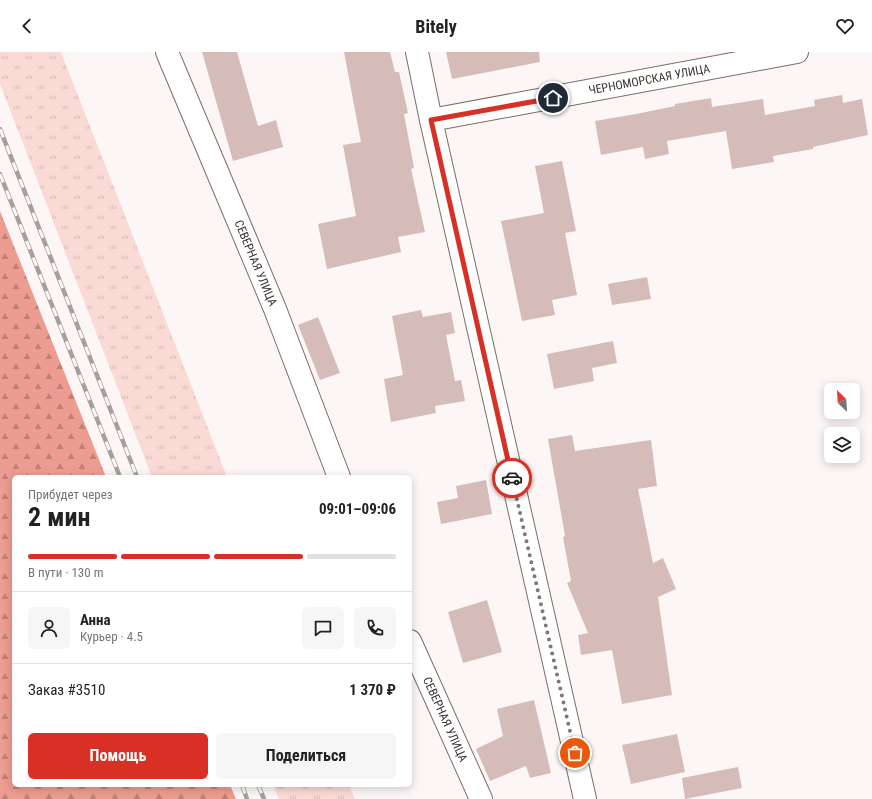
<!DOCTYPE html>
<html lang="ru">
<head>
<meta charset="utf-8">
<style>
  :root { --surface:#fff; --page:#f6f6f6; --text:#222; --muted:#767676; --line:#e0e0e0; --accent:#d93025 }
  body { margin:0; font-family:"Roboto Condensed",sans-serif; background:var(--page); color:var(--text); height:100vh; display:flex; flex-direction:column; font-size:15px; white-space:nowrap }
  * { box-sizing:border-box; margin:0 }
  p { font-size:13px; color:var(--muted) }
  .icon { flex:none; width:22px; height:22px; fill:none; stroke:currentColor; stroke-width:2; stroke-linecap:round; stroke-linejoin:round }
  .map { position:relative; flex:1; overflow:hidden }
  .sheet { position:absolute; left:12px; top:423px; width:400px; height:312px; display:flex; flex-direction:column; background:var(--surface); border-radius:6px; box-shadow:0 2px 10px #0003 }
  .sheet>* { flex:none }
  .needle { width:26px; rotate:335deg }
  .controls { position:absolute; left:824px; top:331px; display:grid; gap:8px }
  .controls a { display:grid; place-items:center; width:36px; height:36px; border-radius:6px; background:var(--surface); box-shadow:0 2px 10px #0003; font-size:20px }
  .pin { position:absolute; display:grid; place-items:center; width:34px; height:34px; color:#fff; margin:-17px; border:2px solid #fff; border-radius:50%; box-shadow:0 1px 4px #0007 }
  .courier { position:absolute; display:grid; place-items:center; width:40px; height:40px; margin:-20px; border:3px solid #d93025; border-radius:50%; background:#fff; color:#222; box-shadow:0 1px 5px #0007 }
  .summary em { font-style:normal; font-weight:700 }
  .summary div { display:flex; flex-direction:column-reverse }
  .summary { display:flex; align-items:center; justify-content:space-between; height:68px; padding:0 16px }
  h1 { font-size:26px; font-weight:700; line-height:30px }
  .bar { display:grid; grid-template-columns:repeat(4,1fr); gap:6px 4px; align-content:center; height:48px; padding:0 16px }
  .bar i { height:5px; border-radius:3px; background:var(--line) }
  .bar .selected { background:var(--accent) }
  .bar p { grid-column:span 4 }
  .line { display:flex; align-items:center; gap:10px; padding:0 16px; border-top:1px solid var(--line) }
  .line div { flex:1 }
  .round { display:grid; place-items:center; flex:none; width:42px; height:42px; border-radius:6px; background:var(--page) }
  .button { display:flex; gap:8px; margin-top:auto; padding:8px 16px }
  .button a { flex:1; height:46px; border-radius:6px; background:var(--accent); color:#fff; font-size:16px; font-weight:700; line-height:46px; text-align:center }
  .button a+a { background:var(--page); color:var(--text) }
  header { display:flex; justify-content:space-between; align-items:center; height:52px; padding:0 16px; background:var(--surface); font-size:18px; font-weight:700 }
  .map>svg:first-child { display:block }
  .grass { fill:url(#grass-tufts) }
  .forest { fill:url(#forest-firs) }
  .building { fill:#d5bcb9 }
  .lines { fill:none; stroke-linecap:round; stroke-linejoin:round }
  .minor-casing { stroke:#7f6a66; stroke-width:24 }
  .minor { stroke:#fff; stroke-width:22 }
  .rail-casing { stroke:#a59f9d; stroke-width:4.5 }
  .rail { stroke:#fcf7f6; stroke-width:3; stroke-dasharray:9; stroke-linecap:butt }
  .done { stroke:#7f7876; stroke-width:4; stroke-dasharray:0 7.2 }
  .route { stroke:#d93025; stroke-width:5 }
  .labels { text-anchor:middle; dominant-baseline:central; stroke-width:3; stroke-linejoin:round; paint-order:stroke }
  .street-label { font-size:12px; fill:#3c3331; stroke:#fcf7f6 }
</style>
</head>
<body>
<header><svg class="icon" aria-label="back" viewBox="0 0 24 24"><path d="M15 5l-7 7 7 7"/></svg>Bitely<svg class="icon" aria-label="heart" viewBox="0 0 24 24"><path d="M12 20l-8-8c-3-5 5-10 8-4 3-6 11-1 8 4z"/></svg></header>
<div class="map">
<svg width="872" height="747" viewBox="0 0 872 747">
  <defs>
    <pattern id="grass-tufts" width="24" height="20" patternUnits="userSpaceOnUse"><rect width="24" height="20" fill="#fadad5"/><path d="M3 7l-1-3M5 7V3M7 7l1-3M15 17l-1-3M17 17v-4M19 17l1-3" fill="none" stroke="#d7bcb7"/></pattern>
    <pattern id="forest-firs" width="22" height="20" patternUnits="userSpaceOnUse"><rect width="22" height="20" fill="#ed9c91"/><path d="M5 1l3.5 6h-7zM16 11l3.5 6h-7z" fill="#c18077"/></pattern>
  </defs>
  <rect width="100%" height="100%" fill="#fcf7f6"/>
  <g class="grass">
    <path d="M0,0H61L227,425H152L0,32Z"/>
    <path d="M273,733H349L355,747H279Z"/>
  </g>
  <path class="forest" d="M0,159L106,425H14V733H230L236,747H0Z"/>
  <g class="building">
    <path d="M202,0H237L258,74L276,68L283,95L233,109Z"/>
    <path d="M344,0H390L395,20H399L408,61L404,62L414,116L411,117L425,180L398,185L401,200L327,217L318,172L356,164L343,93L361,90Z"/>
    <path d="M446,0H539L540,10L452,27Z"/>
    <path d="M842,43L843,51L862,47L868,83L813,95V97L773,104L774,110L732,117L726,79L667,89L669,102L645,107L643,95L601,103L595,69L636,62L675,54V52L711,46L712,55L763,47L765,63L815,54L814,48Z"/>
    <path d="M562,109L576,179L565,181L577,243L552,248L555,263L522,269L501,169L544,161L535,114Z"/>
    <path d="M647,225L651,247L612,253L608,232Z"/>
    <path d="M421,258L423,265L451,260L455,281L446,283L455,329L461,328L465,349L435,354L436,361L391,370L384,327L403,323L392,264Z"/>
    <path d="M318,265L340,321L320,328L298,273Z"/>
    <path d="M613,289L617,311L592,316L594,329L554,337L547,302Z"/>
    <path d="M572,383L575,399L651,388L657,434L638,437L653,511L663,506L676,537L658,545L672,643L622,652L612,598L581,603L578,583L588,581L567,531L571,529L563,485L565,484L548,387Z"/>
    <path d="M486,428L492,462L441,472L437,450L458,446L456,434Z"/>
    <path d="M487,548L502,600L463,611L448,560Z"/>
    <path d="M534,648L551,721L530,726L526,714L490,729L476,697L503,684L497,657Z"/>
    <path d="M677,682L685,720L631,732L622,693Z"/>
    <path d="M738,715L742,736L685,747L682,726Z"/>
  </g>
  <g class="lines">
    <g class="minor-casing">
      <g id="minor">
        <path id="s1" d="M167,0L275,257L339,425"/>
        <path d="M417,0L431,68L585,747"/>
        <path id="s2" d="M431,68L797,0"/>
        <path id="s3" d="M410,589L481,747"/>
      </g>
    </g>
    <use href="#minor" class="minor"/>
    <g class="rail-casing">
      <g id="rail">
        <path d="M0,77L137,425"/>
        <path d="M0,122L120,425"/>
        <path d="M242,733L247,747"/>
        <path d="M258,733L264,747"/>
      </g>
    </g>
    <use href="#rail" class="rail"/>
  </g>
  <g class="lines">
    <path class="done" d="M512,426L575,701"/>
    <path class="route" d="M512,426L431,68L553,46"/>
  </g>
  <g class="labels">
    <g class="street-label">
      <text stroke="none"><textPath href="#s2" startOffset="222">ЧЕРНОМОРСКАЯ УЛИЦА</textPath></text>
      <text stroke="none"><textPath href="#s1" startOffset="229">СЕВЕРНАЯ УЛИЦА</textPath></text>
      <text stroke="none"><textPath href="#s3" startOffset="86">СЕВЕРНАЯ УЛИЦА</textPath></text>
    </g>
  </g>
</svg>
<div class="controls">
<a><svg class="needle" viewBox="-14 -14 28 28"><path d="M0-13l5 13h-10z" fill="#e53935"/><path d="M0 13l5-13h-10z" fill="#767676"/></svg></a>
<a><svg class="icon" aria-label="layers" viewBox="0 0 24 24"><path d="M12 4l9 5-9 5-9-5zM3 14l9 5 9-5"/></svg></a>
</div>
<div class="pin" style="left:575px;top:701px;background:#ea580c"><svg class="icon" aria-label="bag" viewBox="0 0 24 24"><path d="M5 8h14l-1 12H6zM9 8a3 3 0 0 1 6 0"/></svg></div>
<div class="pin" style="left:553px;top:46px;background:#1f2937"><svg class="icon" aria-label="home" viewBox="0 0 24 24"><path d="M3 11l9-7 9 7M6 9v11h12V9"/></svg></div>
<div class="courier" style="left:512px;top:426px"><svg class="icon" aria-label="car" viewBox="0 0 24 24"><path d="M5 17H2v-5l4-1 3-4h7l3 4 3 1v5h-3M9 17h6M6 11h13"/><circle cx="7" cy="17" r="2"/><circle cx="17" cy="17" r="2"/></svg></div>
<section class="sheet">
<div class="summary"><div><h1>2 мин</h1><p>Прибудет через</p></div><em>09:01–09:06</em></div>
<div class="bar"><i class="selected"></i><i class="selected"></i><i class="selected"></i><i></i><p>В пути · 130 m</p></div>
<div class="line" style="height:72px"><a class="round"><svg class="icon" aria-label="person" viewBox="0 0 24 24"><circle cx="12" cy="8" r="4"/><path d="M4 21q1-7 8-7t8 7"/></svg></a><div><b>Анна</b><p>Курьер · 4.5</p></div><a class="round"><svg class="icon" aria-label="chat" viewBox="0 0 24 24"><path d="M4 5h16v11H9l-5 4z"/></svg></a><a class="round"><svg class="icon" aria-label="phone" viewBox="0 0 24 24"><path d="M5 4h4l2 5-3 2q2 4 5 5l2-3 5 2v4C11 20 4 13 5 4z"/></svg></a></div>
<div class="line" style="height:52px"><div>Заказ #3510</div><b>1 370 ₽</b></div>
<div class="button"><a>Помощь</a><a>Поделиться</a></div>
</section>
</div>
</body>
</html>
